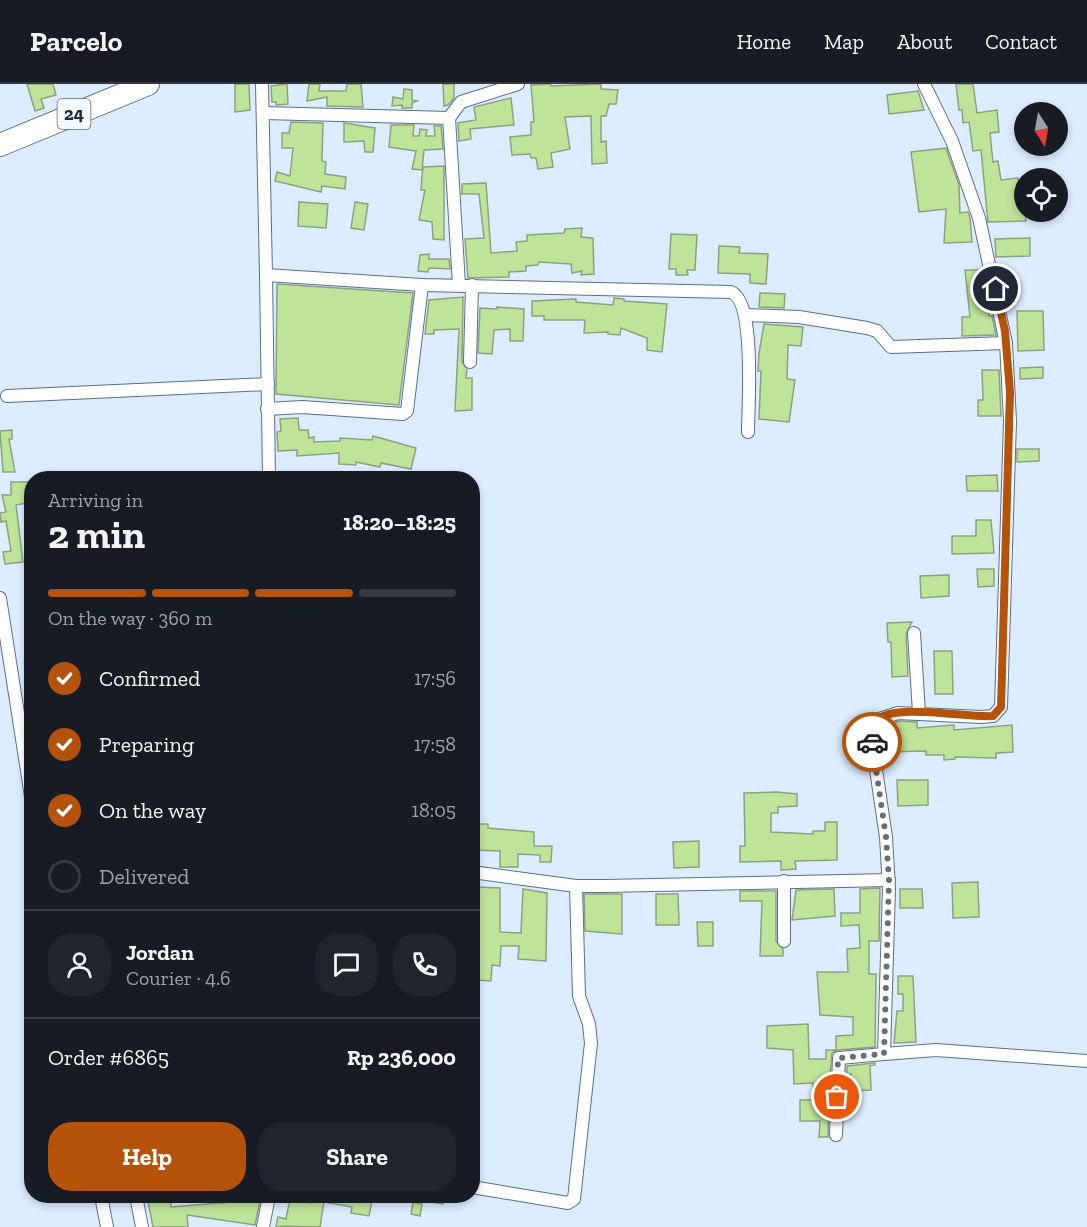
<!DOCTYPE html>
<html lang="en">
<head>
<meta charset="utf-8">
<style>
  :root { --surface:#171b24; --page:#20242c; --text:#f1f3f6; --muted:#9ea1a6; --line:#363941; --accent:#b45309 }
  body { margin:0; font-family:"Zilla Slab",serif; background:var(--page); color:var(--text); height:100vh; display:flex; flex-direction:column; font-size:22px; white-space:nowrap }
  * { box-sizing:border-box; margin:0 }
  p { font-size:20px; color:var(--muted) }
  .icon { flex:none; width:33px; height:33px; fill:none; stroke:currentColor; stroke-width:2; stroke-linecap:round; stroke-linejoin:round }
  .map { position:relative; flex:1; overflow:hidden }
  .drawer { position:absolute; left:24px; top:387px; width:456px; height:732px; display:flex; flex-direction:column; background:var(--surface); border-radius:24px; box-shadow:0 3px 9px #0003 }
  .drawer>* { flex:none }
  .needle { width:39px; rotate:169deg }
  .fabs { position:absolute; left:1014px; top:18px; display:grid; gap:12px }
  .fabs a { display:grid; place-items:center; width:54px; height:54px; border-radius:50%; background:var(--surface); box-shadow:0 3px 9px #0003; font-size:30px }
  .pin { position:absolute; display:grid; place-items:center; width:51px; height:51px; color:#fff; margin:-26px; border:3px solid #fff; border-radius:50%; box-shadow:0 2px 6px #0007 }
  .courier { position:absolute; display:grid; place-items:center; width:60px; height:60px; margin:-30px; border:4px solid #b45309; border-radius:50%; background:#fff; color:#222; box-shadow:0 2px 8px #0007 }
  .summary em { font-style:normal; font-weight:800 }
  .summary div { display:flex; flex-direction:column-reverse }
  .summary { display:flex; align-items:center; justify-content:space-between; height:102px; padding:0 24px }
  h1 { font-size:39px; font-weight:800; line-height:45px }
  .bar { display:grid; grid-template-columns:repeat(4,1fr); gap:9px 6px; align-content:center; height:72px; padding:0 24px }
  .bar i { height:8px; border-radius:4px; background:var(--line) }
  .bar .on { background:var(--accent) }
  .bar p { grid-column:span 4 }
  .line { display:flex; align-items:center; gap:15px; padding:0 24px; border-top:2px solid var(--line) }
  .line div { flex:1 }
  .round { display:grid; place-items:center; flex:none; width:63px; height:63px; border-radius:24px; background:var(--page) }
  ol { padding:0 24px; list-style:none }
  li { display:flex; align-items:center; gap:18px; height:66px }
  li p { margin-inline-start:auto }
  li .icon { padding:6px; border-radius:50%; background:var(--accent); color:#fff; stroke-width:4 }
  li:last-child { color:var(--muted) }
  li i { width:33px; height:33px; border:3px solid var(--line); border-radius:50% }
  .action { display:flex; gap:12px; margin-top:auto; padding:12px 24px }
  .action a { flex:1; height:69px; border-radius:24px; background:var(--accent); color:#fff; font-size:24px; font-weight:800; line-height:69px; text-align:center }
  .action a+a { background:var(--page); color:var(--text) }
  header { display:flex; align-items:center; gap:36px; box-sizing:border-box; height:84px; padding:0 30px; background:var(--surface); border-bottom:2px solid var(--line) }
  header strong { font-size:28px }
  nav { display:flex; gap:33px; margin-inline-start:auto; font-size:21px }
  .map>svg:first-child { display:block }
  .building { fill:#bee49a; stroke:#8ea07f; stroke-width:1.5 }
  .lines { fill:none; stroke-linecap:round; stroke-linejoin:round }
  .street-casing { stroke:#566f8a; stroke-width:14 }
  .highway-casing { stroke:#566f8a; stroke-width:24 }
  .street { stroke:#fff; stroke-width:12 }
  .highway { stroke:#fff; stroke-width:22 }
  .done { stroke:#626f7c; stroke-width:6; stroke-dasharray:0 10.8 }
  .route { stroke:#b45309; stroke-width:8 }
  .labels { text-anchor:middle; dominant-baseline:central; stroke-width:4.5; stroke-linejoin:round; paint-order:stroke }
  .shield { fill:#f3f9ff; stroke:#5f6972; stroke-width:1.5 }
  .shield-label { font-size:18px; font-weight:bold; fill:#202b36 }
</style>
</head>
<body>
<header>
<strong>Parcelo</strong>
<nav><a>Home</a><a>Map</a><a>About</a><a>Contact</a></nav>
</header>
<div class="map">
<svg width="1087" height="1143" viewBox="0 0 1087 1143">
  <rect width="100%" height="100%" fill="#dcedff"/>
  <g class="building">
    <path d="M27,0H53L56,11L41,15L44,24L35,27Z"/>
    <path d="M235,0H249L250,26L235,28Z"/>
    <path d="M287,0L288,20L276,21V18H272L271,2Z"/>
    <path d="M309,0H320L319,7H346L347,0H361L363,23L327,22V13L307,17Z"/>
    <path d="M443,0H454V14L448,21L444,22Z"/>
    <path d="M551,0V2L601,0V5L618,6L616,20H609L606,32H601V58L606,57L607,79L592,80L591,32L565,33L570,65L551,69L553,83L538,85L536,74H531L530,70L512,71L510,53L531,51V38H534L531,1Z"/>
    <path d="M956,0H973L977,29L997,26L999,48L990,49L993,78L998,77L1001,96L1018,94L1021,113H1024L1026,137L988,138L981,66L973,67L969,38L963,39L962,26H959Z"/>
    <path d="M404,5L412,6V16L417,17L412,19V24H402V21L392,22L393,13L403,15Z"/>
    <path d="M918,7L924,26L889,30L887,11Z"/>
    <path d="M511,14L514,41L470,45L471,55L459,57L458,39L476,36L474,23Z"/>
    <path d="M291,38L323,39L322,77L326,78L325,90L346,93L345,105L322,102L321,108L275,97L277,88L290,92L293,64H282V49H289Z"/>
    <path d="M344,39L375,44L373,68H365L364,57L344,58Z"/>
    <path d="M391,41H414L413,52H419L420,45L427,46L426,52H435L434,42H441L443,65L424,66L422,86L412,85L416,67L389,63Z"/>
    <path d="M946,64L959,101L960,129L968,128L970,134L972,158L944,159L946,125L919,128L911,68Z"/>
    <path d="M444,82V156L433,155L432,138L419,136L425,106H421L422,92L423,83Z"/>
    <path d="M486,99L491,169L517,167L516,158L527,157V151L564,149L565,145L582,144L581,153L593,154L594,190L581,191L582,187L572,189L571,180L539,178L538,181L526,182V187L509,188V193L468,194L465,155L484,154L479,110H462V100Z"/>
    <path d="M299,118L328,120L326,144L298,142Z"/>
    <path d="M355,118L368,120L364,146L351,144Z"/>
    <path d="M671,150L697,151L695,186H687L688,191H676V185H669Z"/>
    <path d="M1030,154V172L996,173L995,155Z"/>
    <path d="M719,162L740,163L739,169L768,170L766,200L750,199V190L718,189Z"/>
    <path d="M429,170V175H449L450,185L429,184L428,188L418,187L420,171Z"/>
    <path d="M965,186H982L989,232H992L996,251L962,252V233H970Z"/>
    <path d="M277,200L413,209L399,321L276,310Z"/>
    <path d="M760,209L785,210L784,224L759,223Z"/>
    <path d="M463,213L462,278L467,285L466,294H472V326L455,327L459,245L434,246V250H425L429,216Z"/>
    <path d="M614,214L624,215V217L667,220L662,268L647,266V254L621,244L620,251L608,250V248L584,249L585,236H544V232H532V217L576,215V218L613,221Z"/>
    <path d="M497,223L524,225L523,257H510V245L494,246L492,270L478,269L480,224L497,225Z"/>
    <path d="M1017,227H1043L1044,266L1018,267Z"/>
    <path d="M764,240L803,243L801,262L788,261L787,295L795,296L789,338L759,335L761,287H758L759,269Z"/>
    <path d="M1043,283V294L1020,295V284Z"/>
    <path d="M982,286H999L1001,332H978V316H983Z"/>
    <path d="M298,334L299,346H308L309,354L314,353V358L340,357V354L372,356L373,352L416,364L411,385L381,379L380,383L356,378V381L339,380V369L297,372V366L278,367L277,348L281,347L280,335Z"/>
    <path d="M12,346V355H9L15,388H3L0,347Z"/>
    <path d="M1017,365H1039V377L1017,378Z"/>
    <path d="M997,391L998,407H967L966,392Z"/>
    <path d="M11,398H32V418L16,421L23,478L5,480L3,468L11,467L6,437L1,438L0,429L6,428L2,411H11Z"/>
    <path d="M976,436H991L994,469L952,470V452H976Z"/>
    <path d="M977,485H994V502L978,503Z"/>
    <path d="M949,491V512L921,514L920,492Z"/>
    <path d="M912,538L906,550L908,592L892,593L891,558H888L887,539Z"/>
    <path d="M934,567H952L953,610H935Z"/>
    <path d="M899,637L917,638V644L954,641V646L1012,641L1013,668L996,669V674L955,673V675L944,676V671H926V667L889,668V641Z"/>
    <path d="M897,696H928V721L898,722Z"/>
    <path d="M777,708L797,710V722L778,723V729H771V748L813,750V747H825V738H837V776L795,777L796,785L781,786V777L740,778V762H745L744,709Z"/>
    <path d="M472,740H488V744L534,748V762H552L551,778H540V771L518,770V783H500V767L472,766Z"/>
    <path d="M699,757V783L674,784L673,758Z"/>
    <path d="M978,798L979,833L953,834L952,799Z"/>
    <path d="M476,803L500,804V848L521,849L523,805L547,809L546,877L518,875L519,862H501L500,882L492,881L491,897L475,896L472,822L476,823Z"/>
    <path d="M880,804L879,857H869V890H876L875,963L838,966L832,969L830,991H826L827,1008H829L828,1053H819L820,1037H800V1016H813V999L794,1000L793,966L767,964V942L808,940L809,975H826V966H836V952L853,951V933L820,931L817,888H848L847,865L860,864L859,841L841,842V829H860V805Z"/>
    <path d="M834,805L835,832L792,836L796,806Z"/>
    <path d="M900,805H922L923,824H900Z"/>
    <path d="M740,807H776V857L783,865V872H760L762,817H740Z"/>
    <path d="M584,810H622V850L585,847Z"/>
    <path d="M656,810H678L679,841H656Z"/>
    <path d="M697,838H713V862H698Z"/>
    <path d="M898,892H913L916,958L894,959L897,927H903V910H898Z"/>
    <path d="M875,979V981L870,982L871,1006L851,1007V990L847,991V982Z"/>
    <path d="M147,1112H171V1123L244,1117V1112H261L255,1141L187,1131L188,1143H153Z"/>
    <path d="M312,1112H348L372,1117L369,1132L351,1129L352,1123L324,1118L320,1143L276,1142L278,1133L286,1135L290,1115L310,1119Z"/>
    <path d="M419,1112H445L443,1120L419,1116Z"/>
    <path d="M413,1118L422,1120L420,1132L411,1130Z"/>
  </g>
  <g class="lines">
    <g class="street-casing">
      <g id="street">
        <path d="M262,0L266,191L422,201L731,208C756,217 748,322 748,348"/>
        <path d="M264,29L449,34L461,18L518,0"/>
        <path d="M449,34L459,201"/>
        <path d="M266,191L269,394"/>
        <path d="M746,231L799,233L867,244L877,247L891,263L1006,259"/>
        <path d="M470,278L472,201"/>
        <path d="M7,312L268,300"/>
        <path d="M267,325L302,323L403,330L407,327L422,201"/>
        <path d="M0,514L32,719"/>
        <path d="M914,549L919,629"/>
        <path d="M472,788L576,802H605L889,796"/>
        <path d="M784,857V797"/>
        <path d="M884,970L936,966L1087,977"/>
        <path d="M836,1051L839,974L884,970L889,804L886,753L871,652L876,636L898,629L981,633L993,632L1001,623L1010,337L1006,259L979,134L952,57L924,0"/>
        <path d="M472,1103L568,1119L574,1115L591,959L589,940L579,912L576,802"/>
        <path d="M101,1112L107,1143"/>
        <path d="M136,1112L142,1143"/>
        <path d="M263,1143L269,1112"/>
      </g>
    </g>
    <g class="highway-casing">
      <path id="highway" d="M0,61L148,0"/>
    </g>
    <use href="#street" class="street"/>
    <use href="#highway" class="highway"/>
  </g>
  <g class="lines">
    <path class="done" d="M837,1013L838,974L884,970L889,796L886,753L872,658"/>
    <path class="route" d="M872,658C871,651 871,640 877,636C895,619 967,634 993,632L1001,623L1010,308L1005,247L996,205"/>
  </g>
  <g class="labels">
    <rect class="shield" x="57.5" y="15" width="33" height="30" rx="4.5"/>
    <g class="shield-label">
      <text x="74" y="30">24</text>
    </g>
  </g>
</svg>
<div class="fabs">
<a><svg class="needle" viewBox="-14 -14 28 28"><path d="M0-13l5 13h-10z" fill="#e53935"/><path d="M0 13l5-13h-10z" fill="#9ea1a6"/></svg></a>
<a><svg class="icon" aria-label="locate" viewBox="0 0 24 24"><circle cx="12" cy="12" r="6"/><path d="M12 2v4M12 18v4M2 12h4M18 12h4"/></svg></a>
</div>
<div class="pin" style="left:837px;top:1013px;background:#ea580c"><svg class="icon" aria-label="bag" viewBox="0 0 24 24"><path d="M5 8h14l-1 12H6zM9 8a3 3 0 0 1 6 0"/></svg></div>
<div class="pin" style="left:996px;top:205px;background:#1f2937"><svg class="icon" aria-label="home" viewBox="0 0 24 24"><path d="M3 11l9-7 9 7M6 9v11h12V9"/></svg></div>
<div class="courier" style="left:872px;top:658px"><svg class="icon" aria-label="car" viewBox="0 0 24 24"><path d="M5 17H2v-5l4-1 3-4h7l3 4 3 1v5h-3M9 17h6M6 11h13"/><circle cx="7" cy="17" r="2"/><circle cx="17" cy="17" r="2"/></svg></div>
<section class="drawer">
<div class="summary"><div><h1>2 min</h1><p>Arriving in</p></div><em>18:20–18:25</em></div>
<div class="bar"><i class="on"></i><i class="on"></i><i class="on"></i><i></i><p>On the way · 360 m</p></div>
<ol>
<li><svg class="icon" aria-label="check" viewBox="0 0 24 24"><path d="M5 12l5 5 9-10"/></svg>Confirmed<p>17:56</p></li>
<li><svg class="icon" aria-label="check" viewBox="0 0 24 24"><path d="M5 12l5 5 9-10"/></svg>Preparing<p>17:58</p></li>
<li><svg class="icon" aria-label="check" viewBox="0 0 24 24"><path d="M5 12l5 5 9-10"/></svg>On the way<p>18:05</p></li>
<li><i></i>Delivered</li>
</ol>
<div class="line" style="height:108px"><a class="round"><svg class="icon" aria-label="person" viewBox="0 0 24 24"><circle cx="12" cy="8" r="4"/><path d="M4 21q1-7 8-7t8 7"/></svg></a><div><b>Jordan</b><p>Courier · 4.6</p></div><a class="round"><svg class="icon" aria-label="chat" viewBox="0 0 24 24"><path d="M4 5h16v11H9l-5 4z"/></svg></a><a class="round"><svg class="icon" aria-label="phone" viewBox="0 0 24 24"><path d="M5 4h4l2 5-3 2q2 4 5 5l2-3 5 2v4C11 20 4 13 5 4z"/></svg></a></div>
<div class="line" style="height:78px"><div>Order #6865</div><b>Rp 236,000</b></div>
<div class="action"><a>Help</a><a>Share</a></div>
</section>
</div>
</body>
</html>
